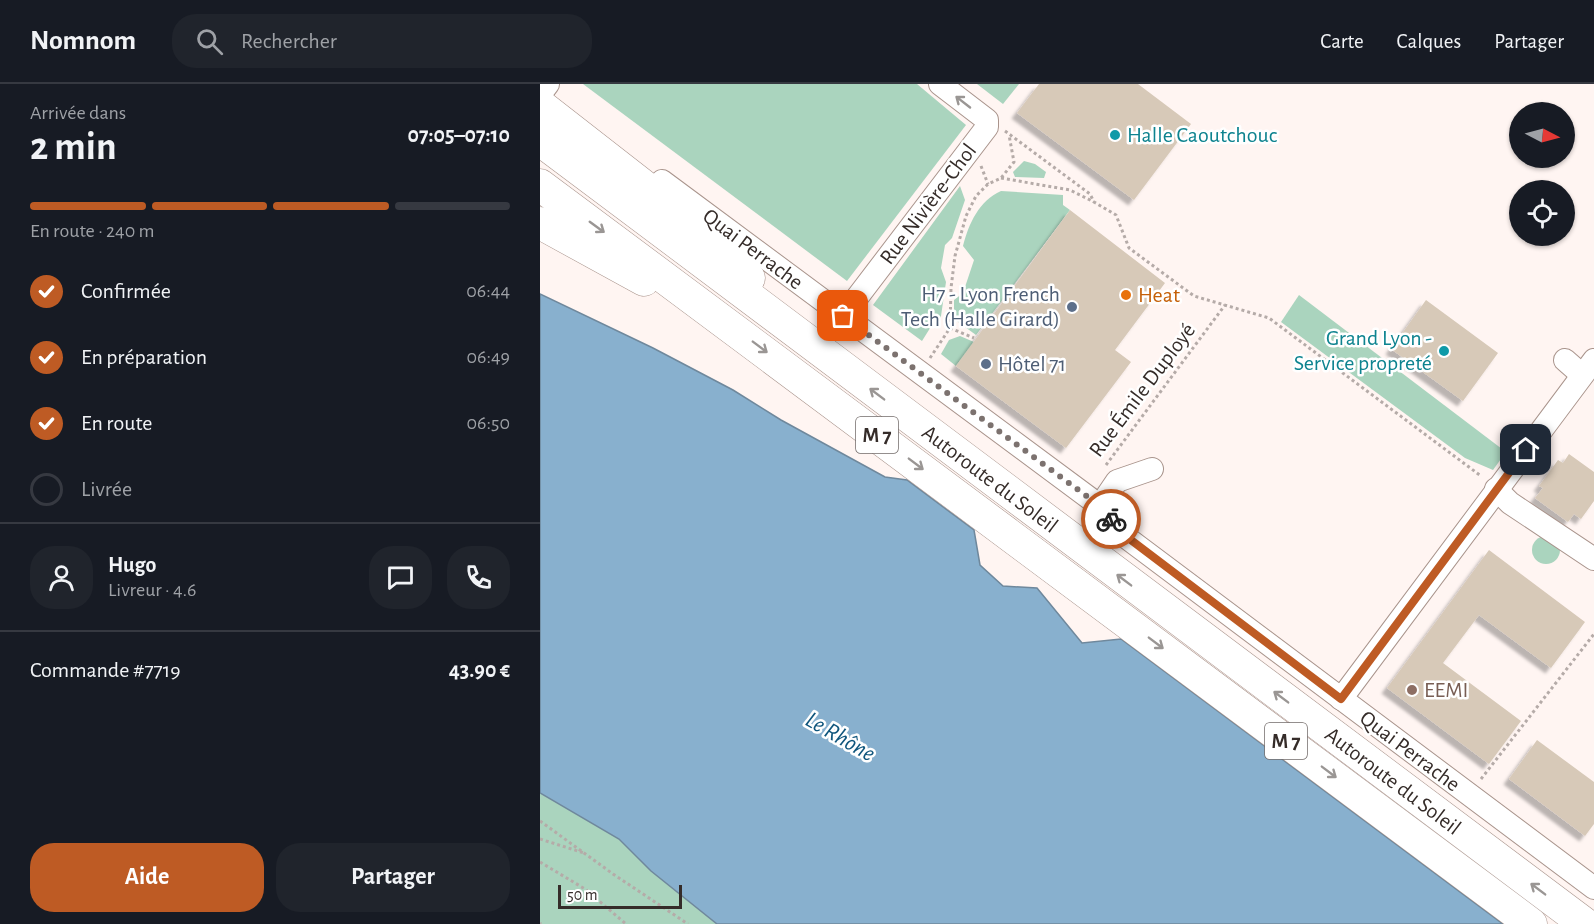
<!DOCTYPE html>
<html lang="fr">
<head>
<meta charset="utf-8">
<style>
  :root { --surface:#171b24; --page:#20242c; --text:#f1f3f6; --muted:#9ea1a6; --line:#363941; --accent:#be5b24 }
  body { margin:0; font-family:"Alegreya Sans",sans-serif; background:var(--page); color:var(--text); height:100vh; display:flex; flex-direction:column; font-size:22px; white-space:nowrap }
  * { box-sizing:border-box; margin:0 }
  p { font-size:20px; color:var(--muted) }
  .icon { flex:none; width:33px; height:33px; fill:none; stroke:currentColor; stroke-width:2; stroke-linecap:round; stroke-linejoin:round }
  .map { position:relative; flex:1; overflow:hidden }
  .side { display:flex; flex-direction:column; background:var(--surface); width:540px }
  .side>* { flex:none }
  .needle { width:39px; rotate:96deg }
  .buttons { position:absolute; left:969px; top:18px; display:grid; gap:12px }
  .buttons a { display:grid; place-items:center; width:66px; height:66px; border-radius:50%; background:var(--surface); box-shadow:0 2px 4px #0004; font-size:30px }
  .scale { position:absolute; left:18px; bottom:15px; width:124px; box-sizing:border-box; padding-left:6px; border:3px solid #352c29; border-top:0; font-size:16px; line-height:21px; white-space:nowrap; color:#352c29; -webkit-text-stroke:4px #fff; paint-order:stroke }
  .pin { position:absolute; display:grid; place-items:center; width:51px; height:51px; color:#fff; margin:-26px; border-radius:12px; box-shadow:0 3px 9px #0006 }
  .courier { position:absolute; display:grid; place-items:center; width:60px; height:60px; margin:-30px; border:4px solid #be5b24; border-radius:50%; background:#fff; color:#222; box-shadow:0 2px 8px #0007 }
  .summary em { font-style:normal; font-weight:600 }
  .summary div { display:flex; flex-direction:column-reverse }
  .summary { display:flex; align-items:center; justify-content:space-between; height:102px; padding:0 30px }
  h1 { font-size:39px; font-weight:600; line-height:45px }
  .bar { display:grid; grid-template-columns:repeat(4,1fr); gap:9px 6px; align-content:center; height:72px; padding:0 30px }
  .bar i { height:8px; border-radius:4px; background:var(--line) }
  .bar .current { background:var(--accent) }
  .bar p { grid-column:span 4 }
  .line { display:flex; align-items:center; gap:15px; padding:0 30px; border-top:2px solid var(--line) }
  .line div { flex:1 }
  .round { display:grid; place-items:center; flex:none; width:63px; height:63px; border-radius:24px; background:var(--page) }
  ol { padding:0 30px; list-style:none }
  li { display:flex; align-items:center; gap:18px; height:66px }
  li p { margin-inline-start:auto }
  li .icon { padding:6px; border-radius:50%; background:var(--accent); color:#fff; stroke-width:4 }
  li:last-child { color:var(--muted) }
  li i { width:33px; height:33px; border:3px solid var(--line); border-radius:50% }
  .action { display:flex; gap:12px; margin-top:auto; padding:12px 30px }
  .action a { flex:1; height:69px; border-radius:24px; background:var(--accent); color:#fff; font-size:24px; font-weight:600; line-height:69px; text-align:center }
  .action a+a { background:var(--page); color:var(--text) }
  header { display:flex; align-items:center; gap:36px; box-sizing:border-box; height:84px; padding:0 30px; background:var(--surface); border-bottom:2px solid var(--line) }
  header strong { font-size:28px }
  nav { display:flex; gap:33px; margin-inline-start:auto; font-size:21px }
  .search { width:420px; height:54px; background:var(--page); display:flex; align-items:center; gap:15px; box-sizing:border-box; padding:0 21px; border-radius:24px; color:var(--muted); font-size:22px }
  main { display:flex; flex:1; min-height:0 }
  .map>svg:first-child { display:block }
  .green { fill:#aad4be }
  .water { fill:#88b0ce; stroke:#6f889c; stroke-width:1.5 }
  .building { fill:#d7c9b8; filter:url(#shadow) }
  .lines { fill:none; stroke-linecap:round; stroke-linejoin:round }
  .minor-casing { stroke:#a9948c; stroke-width:24 }
  .highway-casing { stroke:#a9948c; stroke-width:33 }
  .path { stroke:#b5aba8; stroke-width:3; stroke-dasharray:3 3; stroke-linecap:butt }
  .minor { stroke:#fff; stroke-width:22 }
  .highway { stroke:#fff; stroke-width:32 }
  .oneway { stroke:#9a9694 }
  .done { stroke:#7c726f; stroke-width:6; stroke-dasharray:0 10.8 }
  .route { stroke:#be5b24; stroke-width:8 }
  .culture-dot { fill:#0f9aa8; stroke:#fff; stroke-width:2 }
  .food-dot { fill:#e8710a; stroke:#fff; stroke-width:2 }
  .service-dot { fill:#5c6f8a; stroke:#fff; stroke-width:2 }
  .education-dot { fill:#8d6e63; stroke:#fff; stroke-width:2 }
  .labels { text-anchor:middle; dominant-baseline:central; stroke-width:5; stroke-linejoin:round; paint-order:stroke }
  .shield { fill:#fff; stroke:#726b69; stroke-width:1.5 }
  .shield-label { font-size:21px; font-weight:bold; fill:#352c29 }
  .culture-label { font-size:22px; fill:#0d838f; stroke:#fff; text-anchor:start }
  .street-label { font-size:22px; fill:#352c29; stroke:#fff }
  .service-label { font-size:22px; fill:#4e5e75; stroke:#fff; text-anchor:end }
  .food-label { font-size:22px; fill:#c56008; stroke:#fff; text-anchor:start }
  .education-label { font-size:22px; fill:#785e54; stroke:#fff; text-anchor:start }
  .water-label { font-size:24px; font-style:italic; fill:#10567d; stroke:#fff }
</style>
</head>
<body>
<header>
<strong>Nomnom</strong>
<div class="search"><svg class="icon" aria-label="search" viewBox="0 0 24 24"><circle cx="10" cy="10" r="6"/><path d="M15 15l6 6"/></svg>Rechercher</div>
<nav><a>Carte</a><a>Calques</a><a>Partager</a></nav>
</header>
<main>
<section class="side">
<div class="summary"><div><h1>2 min</h1><p>Arrivée dans</p></div><em>07:05–07:10</em></div>
<div class="bar"><i class="current"></i><i class="current"></i><i class="current"></i><i></i><p>En route · 240 m</p></div>
<ol>
<li><svg class="icon" aria-label="check" viewBox="0 0 24 24"><path d="M5 12l5 5 9-10"/></svg>Confirmée<p>06:44</p></li>
<li><svg class="icon" aria-label="check" viewBox="0 0 24 24"><path d="M5 12l5 5 9-10"/></svg>En préparation<p>06:49</p></li>
<li><svg class="icon" aria-label="check" viewBox="0 0 24 24"><path d="M5 12l5 5 9-10"/></svg>En route<p>06:50</p></li>
<li><i></i>Livrée</li>
</ol>
<div class="line" style="height:108px"><a class="round"><svg class="icon" aria-label="person" viewBox="0 0 24 24"><circle cx="12" cy="8" r="4"/><path d="M4 21q1-7 8-7t8 7"/></svg></a><div><b>Hugo</b><p>Livreur · 4.6</p></div><a class="round"><svg class="icon" aria-label="chat" viewBox="0 0 24 24"><path d="M4 5h16v11H9l-5 4z"/></svg></a><a class="round"><svg class="icon" aria-label="phone" viewBox="0 0 24 24"><path d="M5 4h4l2 5-3 2q2 4 5 5l2-3 5 2v4C11 20 4 13 5 4z"/></svg></a></div>
<div class="line" style="height:78px"><div>Commande #7719</div><b>43.90 €</b></div>
<div class="action"><a>Aide</a><a>Partager</a></div>
</section>
<div class="map">
<svg width="1054" height="840" viewBox="0 0 1054 840">
  <defs>
    <filter id="shadow"><feDropShadow dx="-5.5" dy="5.5" stdDeviation="1.5" flood-color="#0004"/></filter>
  </defs>
  <rect width="100%" height="100%" fill="#fff5f2"/>
  <g class="green">
    <path d="M43,0H377L426,41L307,197Z"/>
    <path d="M437,0H479L463,20Z"/>
    <path d="M484,77L495,80L506,88L504,94L475,93L473,88Z"/>
    <path d="M420,102L425,116L412,154L405,161L401,184L406,198L401,232L397,241H392L382,257L333,221Z"/>
    <path d="M461,107L523,111V121L530,126L436,251L414,235V216L423,209L434,176L423,162C429,139 439,117 461,107Z"/>
    <path d="M759,211L966,368L953,386L925,374L741,238Z"/>
    <path d="M420,252L434,258L416,282L401,270L409,256Z"/>
    <circle cx="1006" cy="466" r="14"/>
    <path d="M0,709L79,755L111,787L177,840H0Z"/>
  </g>
  <path class="water" d="M0,210L113,264L193,306L241,336L345,393L367,396L434,446L440,481L463,502L497,504L542,559L581,555L963,840H177L111,787L79,755L0,709Z"/>
  <g class="building">
    <path d="M499,0H598L651,40L594,116L477,29Z"/>
    <path d="M530,126L625,199L575,266L591,278L526,364L416,282Z"/>
    <path d="M886,216L958,269L923,317L851,265Z"/>
    <path d="M1029,370L1054,388V417L1041,435L1034,430L1028,438L995,414L1003,404L999,402L1018,376L1023,379Z"/>
    <path d="M949,466L1045,538L1011,584L939,531L903,579L981,637L949,680L847,604Z"/>
    <path d="M997,656L1054,698V740L1045,752L969,695Z"/>
  </g>
  <g class="lines">
    <g class="minor-casing">
      <g id="minor">
        <path d="M2,8L8,0"/>
        <path d="M122,97L560,422L583,451L1054,804"/>
        <path d="M303,232L447,43V36L400,0"/>
        <path d="M1025,276L1042,291"/>
        <path d="M956,405L970,419L1054,475"/>
        <path d="M560,422L577,397L612,385"/>
        <path d="M801,615L1054,276"/>
      </g>
    </g>
    <g class="highway-casing">
      <g id="highway">
        <path d="M0,21L150,138L209,194"/>
        <path d="M0,56L1045,840"/>
        <path d="M0,101L991,840"/>
        <path d="M0,139L104,196"/>
      </g>
    </g>
    <g class="path">
      <path d="M465,47L550,110L554,118L576,131L589,164L654,212L729,234L941,392"/>
      <path d="M441,82L448,100"/>
      <path d="M461,94L530,106L554,118"/>
      <path d="M410,244L434,254"/>
      <path d="M390,274L410,244L411,204L415,172L426,132L436,112L448,100L461,94L474,78L469,51"/>
      <path d="M566,381L685,221"/>
      <path d="M941,695L1054,550"/>
      <path d="M0,737L73,790L148,840"/>
      <path d="M0,755L44,769"/>
      <path d="M0,778L45,805L86,840"/>
      <path d="M0,839L1,840"/>
    </g>
    <use href="#minor" class="minor"/>
    <use href="#highway" class="highway"/>
  </g>
  <defs><path id="oneway-shaft" d="M-6 0H5M1.5-3L5.5 0L1.5 3" fill="none" stroke-width="1.6" stroke-linecap="round" stroke-linejoin="round" transform="scale(1.5)"/></defs>
  <g class="oneway">
    <use href="#oneway-shaft" transform="translate(423 18) rotate(-142)"/>
    <use href="#oneway-shaft" transform="translate(57 143) rotate(36)"/>
    <use href="#oneway-shaft" transform="translate(220 263) rotate(37)"/>
    <use href="#oneway-shaft" transform="translate(337 310) rotate(-143)"/>
    <use href="#oneway-shaft" transform="translate(376 380) rotate(37)"/>
    <use href="#oneway-shaft" transform="translate(584 496) rotate(-143)"/>
    <use href="#oneway-shaft" transform="translate(616 559) rotate(37)"/>
    <use href="#oneway-shaft" transform="translate(741 613) rotate(-143)"/>
    <use href="#oneway-shaft" transform="translate(789 688) rotate(37)"/>
    <use href="#oneway-shaft" transform="translate(998 805) rotate(-143)"/>
  </g>
  <g class="lines">
    <path class="done" d="M303,232L560,422L571,435"/>
    <path class="route" d="M571,435L583,450L801,615L986,366"/>
  </g>
  <g class="culture-dot">
    <circle cx="575" cy="51" r="6"/>
    <circle cx="904" cy="267" r="6"/>
  </g>
  <circle class="food-dot" cx="586" cy="211" r="6"/>
  <g class="service-dot">
    <circle cx="532" cy="223" r="6"/>
    <circle cx="446" cy="280" r="6"/>
  </g>
  <circle class="education-dot" cx="872" cy="606" r="6"/>
  <g class="labels">
    <g class="shield">
      <rect x="316" y="333" width="42" height="36" rx="4.5"/>
      <rect x="725" y="639" width="42" height="36" rx="4.5"/>
    </g>
    <g class="shield-label">
      <text x="337" y="351">M 7</text>
      <text x="746" y="657">M 7</text>
    </g>
    <g class="culture-label">
      <text x="587" y="51">Halle Caoutchouc</text>
      <text x="892" y="254" text-anchor="end">Grand Lyon -<tspan x="892" dy="25">Service propreté</tspan></text>
    </g>
    <g class="street-label">
      <text transform="translate(388 120) rotate(-53)">Rue Nivière-Chol</text>
      <text transform="translate(213 165) rotate(37)">Quai Perrache</text>
      <text transform="translate(602 306) rotate(-53)">Rue Émile Duployé</text>
      <text transform="translate(450 395) rotate(37)">Autoroute du Soleil</text>
      <text transform="translate(870 667) rotate(37)">Quai Perrache</text>
      <text transform="translate(853 697) rotate(37)">Autoroute du Soleil</text>
    </g>
    <g class="service-label">
      <text x="520" y="210">H7 - Lyon French<tspan x="520" dy="25">Tech (Halle Girard)</tspan></text>
      <text x="458" y="280" text-anchor="start">Hôtel 71</text>
    </g>
    <g class="food-label">
      <text x="598" y="211">Heat</text>
    </g>
    <g class="education-label">
      <text x="884" y="606">EEMI</text>
    </g>
    <g class="water-label">
      <text transform="translate(300 653) rotate(30)">Le Rhône</text>
    </g>
  </g>
</svg>
<div class="buttons">
<a><svg class="needle" viewBox="-14 -14 28 28"><path d="M0-13l5 13h-10z" fill="#e53935"/><path d="M0 13l5-13h-10z" fill="#9ea1a6"/></svg></a>
<a><svg class="icon" aria-label="locate" viewBox="0 0 24 24"><circle cx="12" cy="12" r="6"/><path d="M12 2v4M12 18v4M2 12h4M18 12h4"/></svg></a>
</div>
<div class="scale">50 m</div>
<div class="pin" style="left:303px;top:232px;background:#ea580c"><svg class="icon" aria-label="bag" viewBox="0 0 24 24"><path d="M5 8h14l-1 12H6zM9 8a3 3 0 0 1 6 0"/></svg></div>
<div class="pin" style="left:986px;top:366px;background:#1f2937"><svg class="icon" aria-label="home" viewBox="0 0 24 24"><path d="M3 11l9-7 9 7M6 9v11h12V9"/></svg></div>
<div class="courier" style="left:571px;top:435px"><svg class="icon" aria-label="bike" viewBox="0 0 24 24"><circle cx="6" cy="16" r="4"/><circle cx="18" cy="16" r="4"/><path d="M6 16l4-8h5l3 8M10 8l3 8H6M13 5h3"/></svg></div>
</div>
</main>
</body>
</html>
